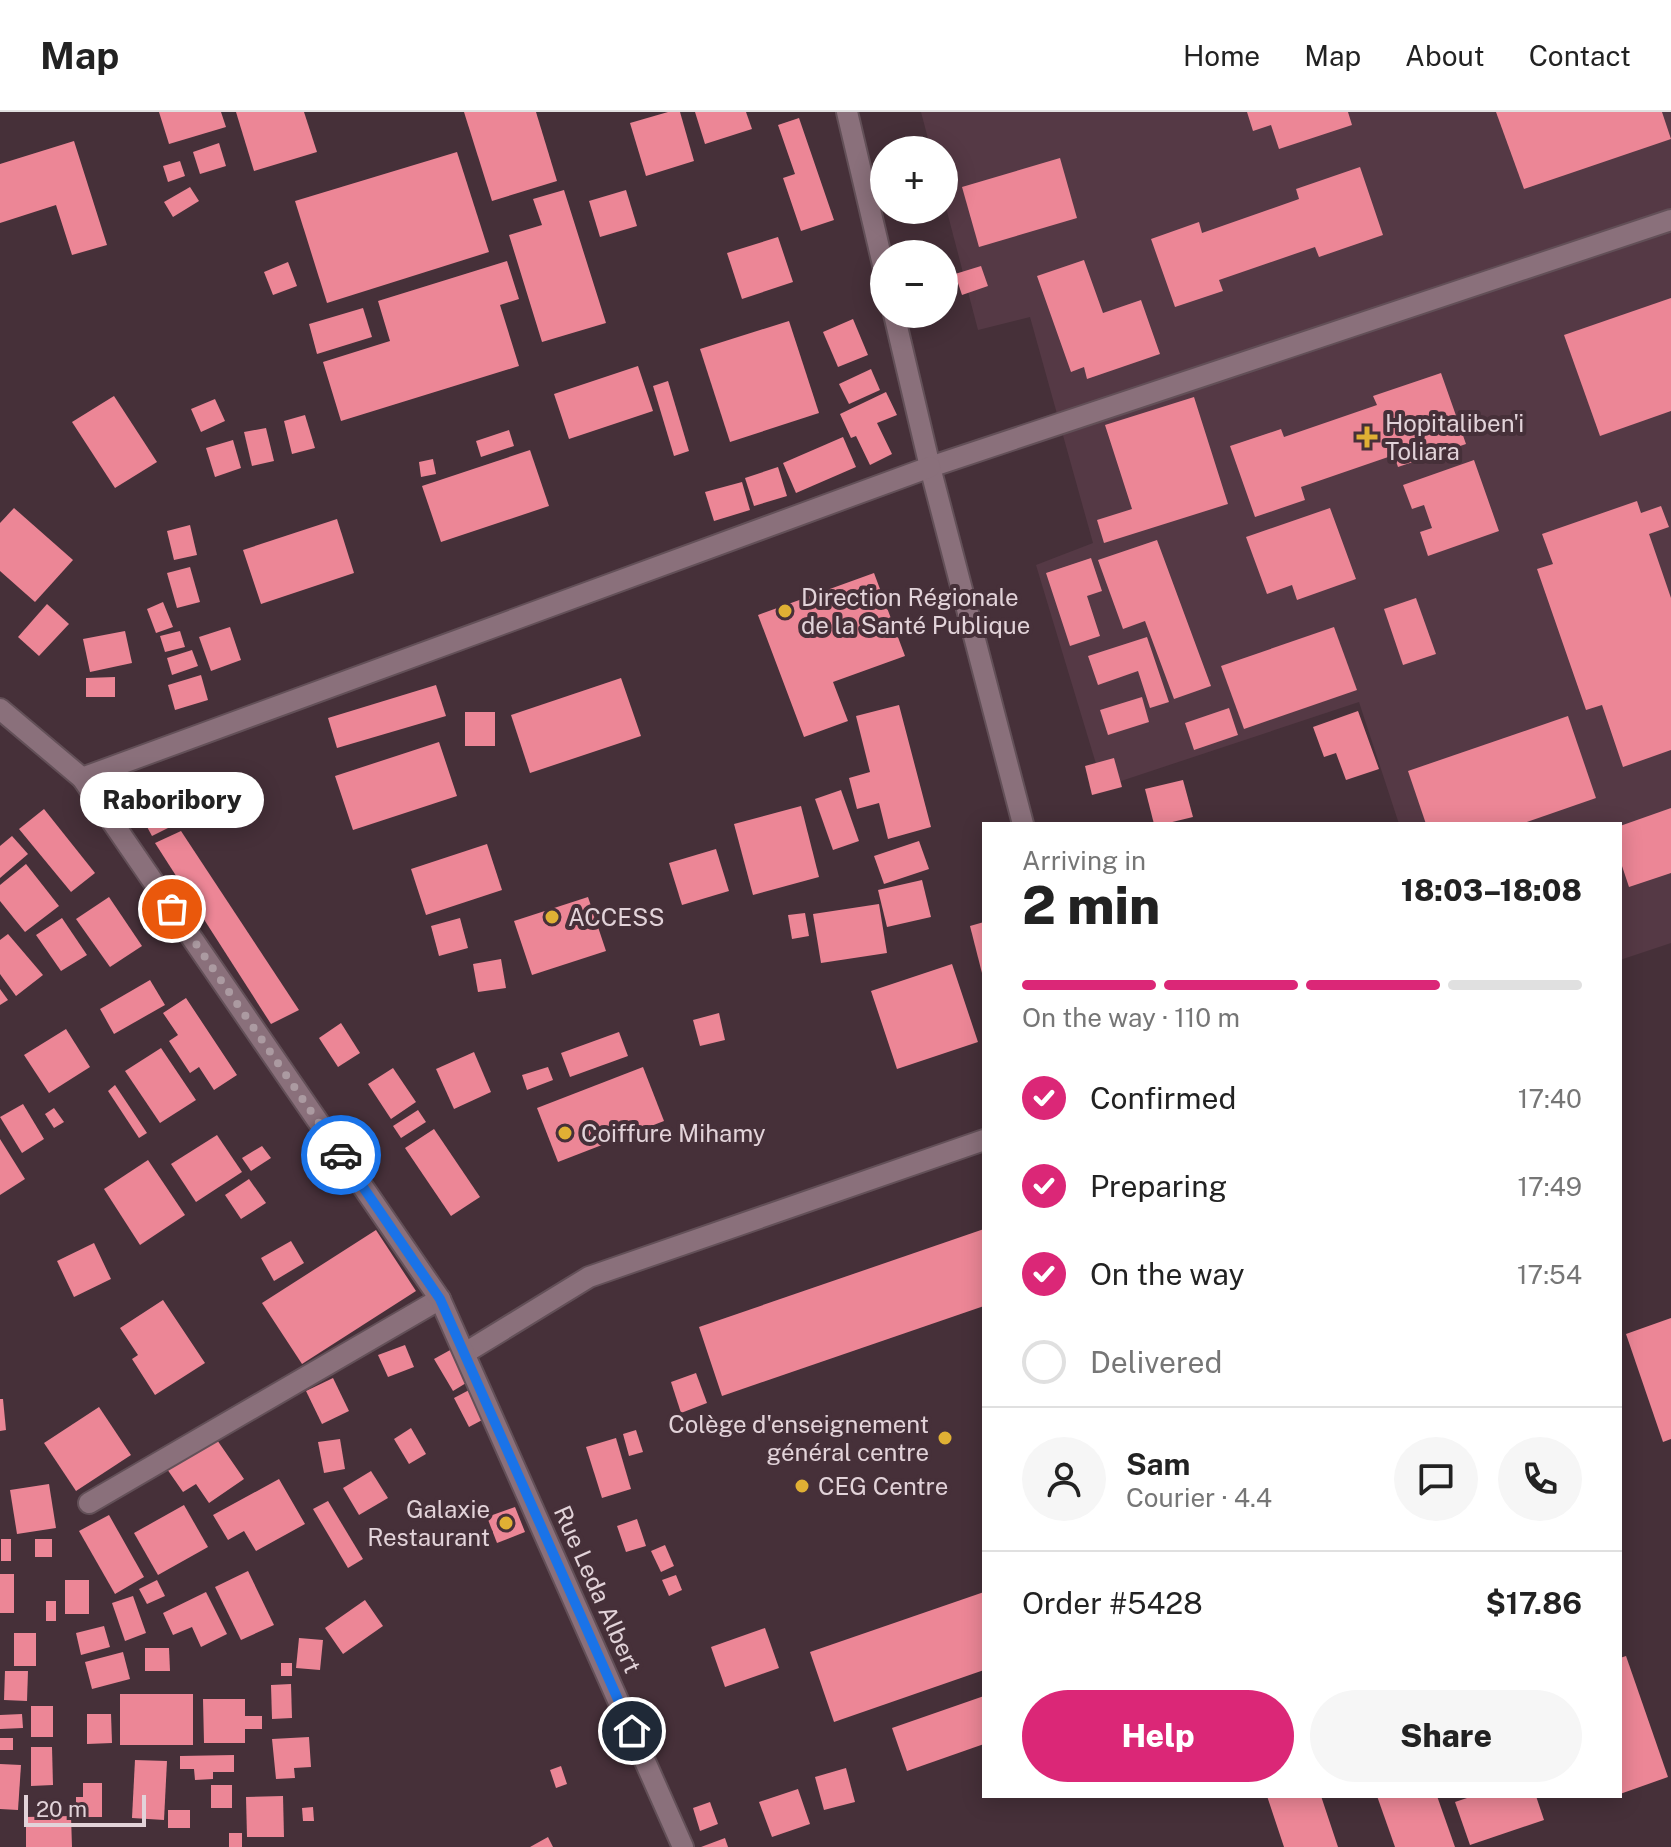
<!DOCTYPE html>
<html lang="en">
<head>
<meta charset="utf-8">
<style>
  :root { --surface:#fff; --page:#f6f6f6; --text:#222; --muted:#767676; --line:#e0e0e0; --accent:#db2777 }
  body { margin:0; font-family:"Public Sans",sans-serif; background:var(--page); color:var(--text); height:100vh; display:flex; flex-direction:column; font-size:30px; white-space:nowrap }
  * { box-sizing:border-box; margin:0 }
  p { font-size:26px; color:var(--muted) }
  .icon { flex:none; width:44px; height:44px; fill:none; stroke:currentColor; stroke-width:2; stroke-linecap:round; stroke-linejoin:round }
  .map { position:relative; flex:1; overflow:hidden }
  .drawer { position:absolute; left:982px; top:710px; width:640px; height:976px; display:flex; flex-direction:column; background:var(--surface); border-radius:0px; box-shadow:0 4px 20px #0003 }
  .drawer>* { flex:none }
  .controls { position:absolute; left:870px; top:24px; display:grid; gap:16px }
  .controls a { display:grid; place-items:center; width:88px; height:88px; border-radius:50%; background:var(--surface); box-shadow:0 4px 20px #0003; font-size:40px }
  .scale { position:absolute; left:24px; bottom:20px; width:122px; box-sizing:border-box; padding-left:8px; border:4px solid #e2d3d9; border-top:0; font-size:22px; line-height:28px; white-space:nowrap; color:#e2d3d9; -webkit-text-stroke:6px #463039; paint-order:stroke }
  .pin { position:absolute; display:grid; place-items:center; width:68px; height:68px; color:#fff; margin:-34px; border:4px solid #fff; border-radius:50%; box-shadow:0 2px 8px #0007 }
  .courier { position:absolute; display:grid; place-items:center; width:80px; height:80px; margin:-40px; border:6px solid #1a73e8; border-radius:50%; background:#fff; color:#222; box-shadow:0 2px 10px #0007 }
  .bubble { position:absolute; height:56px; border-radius:28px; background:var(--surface); box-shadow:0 4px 20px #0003; font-size:26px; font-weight:800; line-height:56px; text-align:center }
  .overview em { font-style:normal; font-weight:800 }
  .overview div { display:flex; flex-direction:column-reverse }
  .overview { display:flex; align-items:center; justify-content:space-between; height:136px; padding:0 40px }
  h1 { font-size:52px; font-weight:800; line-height:60px }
  .bar { display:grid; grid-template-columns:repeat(4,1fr); gap:12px 8px; align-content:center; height:96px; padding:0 40px }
  .bar i { height:10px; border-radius:6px; background:var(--line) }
  .bar .current { background:var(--accent) }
  .bar p { grid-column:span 4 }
  .line { display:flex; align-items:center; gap:20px; padding:0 40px; border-top:2px solid var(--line) }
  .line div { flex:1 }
  .round { display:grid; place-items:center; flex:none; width:84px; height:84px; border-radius:42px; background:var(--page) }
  ol { padding:0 40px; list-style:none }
  li { display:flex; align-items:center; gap:24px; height:88px }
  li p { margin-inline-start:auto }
  li .icon { padding:8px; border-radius:50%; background:var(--accent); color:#fff; stroke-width:4 }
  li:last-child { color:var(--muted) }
  li i { width:44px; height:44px; border:4px solid var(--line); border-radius:50% }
  .primary-button { display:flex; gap:16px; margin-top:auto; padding:16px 40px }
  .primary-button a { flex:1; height:92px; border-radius:48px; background:var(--accent); color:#fff; font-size:32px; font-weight:800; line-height:92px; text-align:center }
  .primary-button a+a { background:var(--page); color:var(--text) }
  header { display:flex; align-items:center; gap:48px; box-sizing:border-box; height:112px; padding:0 40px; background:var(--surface); border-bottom:2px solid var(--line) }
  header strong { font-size:38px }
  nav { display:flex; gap:44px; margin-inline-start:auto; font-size:28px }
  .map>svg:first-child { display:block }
  .built { fill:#553945 }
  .building { fill:#ec8696 }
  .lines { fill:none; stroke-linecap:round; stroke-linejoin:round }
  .lane-casing { stroke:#635058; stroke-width:24 }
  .street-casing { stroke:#635058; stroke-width:24 }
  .secondary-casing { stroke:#635058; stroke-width:24 }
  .lane { stroke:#8a707b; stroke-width:20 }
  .street { stroke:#8a707b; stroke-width:20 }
  .secondary { stroke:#8a707b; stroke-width:20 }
  .done { stroke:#ab9aa1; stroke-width:8; stroke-dasharray:0 14.4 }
  .route { stroke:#1a73e8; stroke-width:10 }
  .poi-dot { fill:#e0b034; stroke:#463039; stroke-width:3 }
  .labels { text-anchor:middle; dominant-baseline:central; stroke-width:8; stroke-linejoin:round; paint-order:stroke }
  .poi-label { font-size:24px; fill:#e2d3d9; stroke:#463039; text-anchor:start }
  .street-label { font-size:24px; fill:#e2d3d9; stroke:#463039 }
</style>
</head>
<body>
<header>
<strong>Map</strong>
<nav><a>Home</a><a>Map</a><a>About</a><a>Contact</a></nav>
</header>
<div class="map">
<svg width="1671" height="1735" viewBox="0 0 1671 1735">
  <rect width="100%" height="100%" fill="#463039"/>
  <path class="built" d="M921,0H1671V831L1620,848V712H1399L1359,590L1103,675L1036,453L1093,431L1030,205L978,218L944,88V38H931Z"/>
  <g class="building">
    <path d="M159,0H221L226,15L169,32Z"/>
    <path d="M236,0H304L317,40L254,59Z"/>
    <path d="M464,0H536L557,69L492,89Z"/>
    <path d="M668,0H680L694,49L646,64L630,11Z"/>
    <path d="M695,0H746L752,17L705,32Z"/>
    <path d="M1247,0H1348L1352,13L1279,37L1271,13L1253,19Z"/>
    <path d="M1496,0H1662L1671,27L1524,77Z"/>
    <path d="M799,6L834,108L801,119L783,66L795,62L778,13Z"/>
    <path d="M74,29L107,133L72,143L56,93L0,111V52Z"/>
    <path d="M219,31L226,54L200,62L193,40Z"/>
    <path d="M457,40L489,140L327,191L295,89Z"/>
    <path d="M1060,46L1077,106L979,135L962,75Z"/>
    <path d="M180,49L185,64L168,70L163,54Z"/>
    <path d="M1360,55L1383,123L1319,145L1315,135L1219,168L1223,179L1175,195L1151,127L1199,110L1202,121L1299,87L1296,77Z"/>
    <path d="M190,75L199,89L173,105L164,90Z"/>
    <path d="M564,78L606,211L542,230L509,123L542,113L533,87Z"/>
    <path d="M626,78L637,114L600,125L589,89Z"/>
    <path d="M778,125L793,170L742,187L727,141Z"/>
    <path d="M1084,148L1103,201L1141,188L1160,242L1087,267L1084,255L1071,260L1037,164Z"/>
    <path d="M507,149L519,187L500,193L519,254L341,309L323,250L390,229L378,189Z"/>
    <path d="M288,150L297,174L273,183L264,160Z"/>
    <path d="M981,154L988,174L962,183L955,162Z"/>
    <path d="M1671,186V299L1600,324L1564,223Z"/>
    <path d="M363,196L372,225L317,242L309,212Z"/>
    <path d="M853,207L868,243L838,255L823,220Z"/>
    <path d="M789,209L819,301L730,330L700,237Z"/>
    <path d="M638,254L653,299L569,327L554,282Z"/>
    <path d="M871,257L880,278L849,292L839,272Z"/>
    <path d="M1441,261L1466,332L1398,355L1394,343L1301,375L1305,388L1255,405L1230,334L1281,317L1284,325L1377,293L1373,284Z"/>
    <path d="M668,269L689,339L674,344L653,274Z"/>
    <path d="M886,280L897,303L877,311L892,342L870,353L856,324L851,326L840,302Z"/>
    <path d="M114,284L157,350L115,376L72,310Z"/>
    <path d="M1194,285L1228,392L1104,431L1097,408L1132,397L1105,313Z"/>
    <path d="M215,287L225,309L201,320L191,297Z"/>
    <path d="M305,303L315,336L292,342L284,309Z"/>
    <path d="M266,316L274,349L252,354L244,320Z"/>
    <path d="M509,318L514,334L481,345L476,329Z"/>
    <path d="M843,325L856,355L796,381L783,351Z"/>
    <path d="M233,328L241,356L215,365L206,336Z"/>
    <path d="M530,338L549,394L441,430L422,374Z"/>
    <path d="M433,347L436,362L421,365L419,350Z"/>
    <path d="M1474,348L1499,419L1428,444L1420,420L1432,416L1424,393L1412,397L1403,373Z"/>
    <path d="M778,355L787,384L754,394L745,366Z"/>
    <path d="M742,370L750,398L714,409L705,380Z"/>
    <path d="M1637,389L1641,401L1661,394L1669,415L1649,422L1671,486V638L1623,655L1602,593L1586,598L1537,457L1553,452L1542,422Z"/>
    <path d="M14,396L73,448L35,490L0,459V411Z"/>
    <path d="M1330,396L1356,467L1297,488L1292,473L1267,482L1246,425Z"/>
    <path d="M337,407L354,461L261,492L243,438Z"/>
    <path d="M190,413L197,443L174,448L167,419Z"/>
    <path d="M1157,428L1211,574L1174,587L1145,509L1123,517L1098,448Z"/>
    <path d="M1091,446L1102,479L1087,484L1100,524L1070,534L1046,461Z"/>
    <path d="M190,455L200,490L177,496L167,461Z"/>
    <path d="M874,461L905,544L833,570L848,609L804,625L758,503Z"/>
    <path d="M1416,486L1436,542L1403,553L1384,497Z"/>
    <path d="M163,490L173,515L156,521L147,497Z"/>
    <path d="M47,492L69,512L39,544L18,525Z"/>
    <path d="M230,515L241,548L211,559L199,525Z"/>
    <path d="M1334,515L1357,578L1244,617L1221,554Z"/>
    <path d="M125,519L132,551L90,560L83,527Z"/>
    <path d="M180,519L185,535L165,540L160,524Z"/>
    <path d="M1147,525L1169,590L1150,596L1138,559L1098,573L1088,544Z"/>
    <path d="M192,538L198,554L172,563L167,546Z"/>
    <path d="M201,563L208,588L175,598L168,573Z"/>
    <path d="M115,565V585H86V566Z"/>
    <path d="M621,566L641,624L530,661L511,603Z"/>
    <path d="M436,573L446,604L337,636L328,606Z"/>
    <path d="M1142,585L1149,610L1108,623L1100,598Z"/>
    <path d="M899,593L931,715L888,727L879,691L857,697L849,666L870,660L856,604Z"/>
    <path d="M1229,596L1238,623L1194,638L1185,611Z"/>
    <path d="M1358,599L1379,657L1346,668L1336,641L1324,645L1313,615Z"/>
    <rect x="465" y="600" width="30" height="34"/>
    <path d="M1568,604L1596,686L1521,712H1426L1408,659Z"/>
    <path d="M439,630L457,684L353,718L335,664Z"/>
    <path d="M1114,646L1122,675L1092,683L1085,654Z"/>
    <path d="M1183,668L1193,705L1164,712H1154L1145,677Z"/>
    <path d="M157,675L176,712L152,724L133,689Z"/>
    <path d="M841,678L859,729L833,738L815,687Z"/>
    <path d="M801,694L819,765L753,783L734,712Z"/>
    <path d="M1671,696V761L1629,775L1620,748V714Z"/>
    <path d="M44,697L95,761L71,780L19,717Z"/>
    <path d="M181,719L299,898L271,912L155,731Z"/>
    <path d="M12,724L28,742L0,766V734Z"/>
    <path d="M919,729L929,757L884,772L874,744Z"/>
    <path d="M487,732L502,778L426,803L411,757Z"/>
    <path d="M716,737L729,779L682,793L669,751Z"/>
    <path d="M26,752L59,794L25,820L0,789V773Z"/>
    <path d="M922,768L931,805L887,815L878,778Z"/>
    <path d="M109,785L142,834L110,855L76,807Z"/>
    <path d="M588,785L606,839L532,863L514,809Z"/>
    <path d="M879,792L887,841L821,851L813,802Z"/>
    <path d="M805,801L809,824L792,827L788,803Z"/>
    <path d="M62,806L87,843L61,859L36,823Z"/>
    <path d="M460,806L468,836L439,844L431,814Z"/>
    <path d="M984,810V865H983L970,814Z"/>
    <path d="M8,822L43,863L16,884L0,862V828Z"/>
    <path d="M501,847L506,876L478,880L473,852Z"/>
    <path d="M952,852L978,930L897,957L871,879Z"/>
    <path d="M150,868L165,893L114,922L100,897Z"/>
    <path d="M0,877L8,888L0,893Z"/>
    <path d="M186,886L237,963L214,978L199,955L190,961L169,929L178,923L163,901Z"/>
    <path d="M719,901L725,928L700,934L693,908Z"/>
    <path d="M341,911L360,941L338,955L319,926Z"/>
    <path d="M66,917L90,955L49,981L24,943Z"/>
    <path d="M619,920L628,944L570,965L561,941Z"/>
    <path d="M161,936L196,988L160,1011L125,959Z"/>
    <path d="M474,940L491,980L454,997L436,957Z"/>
    <path d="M548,955L553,968L527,978L522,963Z"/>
    <path d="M643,955L664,1009L558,1050L537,996Z"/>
    <path d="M393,956L416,990L391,1007L368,972Z"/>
    <path d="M115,973L147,1021L139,1026L108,979Z"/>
    <path d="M23,992L44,1027L22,1041L0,1005Z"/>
    <path d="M54,996L64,1010L54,1016L45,1002Z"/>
    <path d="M418,998L426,1010L401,1026L393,1014Z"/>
    <path d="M434,1017L480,1085L451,1104L405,1036Z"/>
    <path d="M217,1023L242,1060L196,1090L171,1052Z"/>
    <path d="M0,1027L25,1067L0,1083Z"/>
    <path d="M262,1034L271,1046L251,1059L242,1046Z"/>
    <path d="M148,1048L185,1103L140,1133L104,1077Z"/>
    <path d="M249,1067L266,1091L241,1107L225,1083Z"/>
    <path d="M984,1117V1194L722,1284L699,1215Z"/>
    <path d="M376,1118L416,1179L302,1252L262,1191Z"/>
    <path d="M291,1129L304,1151L274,1169L261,1146Z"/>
    <path d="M94,1131L111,1167L74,1185L57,1149Z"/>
    <path d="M163,1188L205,1251L155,1283L132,1247L138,1243L120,1216Z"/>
    <path d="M1671,1206V1327L1663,1330L1626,1222Z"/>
    <path d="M405,1233L414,1255L388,1265L378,1243Z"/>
    <path d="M452,1237L471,1268L453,1279L434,1247Z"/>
    <path d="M696,1261L707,1291L681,1301L671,1270Z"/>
    <path d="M333,1266L349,1299L322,1312L306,1279Z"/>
    <path d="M471,1277L486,1306L469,1315L454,1286Z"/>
    <path d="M0,1287H3L6,1318L0,1319Z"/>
    <path d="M99,1295L131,1343L76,1379L44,1331Z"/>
    <path d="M411,1316L426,1342L409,1352L394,1327Z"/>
    <path d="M636,1318L643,1340L629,1344L623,1322Z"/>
    <path d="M215,1325L244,1367L209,1391L196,1372L183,1380L167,1357Z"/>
    <path d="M616,1326L631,1377L602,1386L586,1335Z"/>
    <path d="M340,1327L345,1357L324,1361L318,1330Z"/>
    <path d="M371,1359L388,1386L359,1403L343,1376Z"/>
    <path d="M279,1367L305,1412L256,1439L244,1419L228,1428L213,1403Z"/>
    <path d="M49,1372L56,1416L17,1422L10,1378Z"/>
    <path d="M328,1389L363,1447L348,1456L313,1397Z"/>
    <path d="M184,1393L208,1435L158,1463L134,1421Z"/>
    <path d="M515,1395L525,1420L497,1431L487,1405Z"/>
    <path d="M109,1403L144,1465L115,1482L79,1419Z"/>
    <path d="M637,1407L646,1434L626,1440L617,1414Z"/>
    <rect x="1" y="1427" width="10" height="22"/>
    <rect x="35" y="1427" width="17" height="18"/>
    <path d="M665,1433L674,1454L661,1460L651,1439Z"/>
    <path d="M248,1459L274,1513L241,1528L215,1475Z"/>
    <rect x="0" y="1462" width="14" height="39"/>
    <path d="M676,1463L682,1478L669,1484L662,1468Z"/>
    <rect x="65" y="1468" width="24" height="34"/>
    <path d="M157,1468L165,1484L147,1492L139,1477Z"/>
    <path d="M206,1480L227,1522L201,1535L192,1515L173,1523L163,1501Z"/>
    <path d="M984,1480V1558L834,1610L810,1540Z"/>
    <path d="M133,1484L146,1521L125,1529L112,1491Z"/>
    <path d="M365,1488L383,1514L343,1542L325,1516Z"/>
    <rect x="46" y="1489" width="10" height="20"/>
    <path d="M104,1514L110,1535L81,1543L76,1521Z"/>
    <path d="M765,1516L779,1556L725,1575L711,1535Z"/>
    <rect x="14" y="1521" width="22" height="33"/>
    <path d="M299,1526L323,1528L320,1558L296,1556Z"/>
    <path d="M145,1536H169L170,1559H145Z"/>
    <path d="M123,1540L130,1567L92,1577L85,1550Z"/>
    <path d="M1626,1544L1668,1665L1620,1682V1546Z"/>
    <rect x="281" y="1551" width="11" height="13"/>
    <path d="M5,1559H28L27,1589L4,1588Z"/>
    <path d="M291,1572L292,1606L272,1607L271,1573Z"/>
    <rect x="120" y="1582" width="73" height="51"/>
    <path d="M984,1584V1632L907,1659L892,1616Z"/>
    <path d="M203,1587H245V1604H262V1617H245V1631H204Z"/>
    <rect x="31" y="1594" width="22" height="31"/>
    <path d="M22,1602L23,1616L0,1617V1603Z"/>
    <path d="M87,1602H111L112,1631L87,1632Z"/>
    <path d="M309,1625L311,1655L294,1656L295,1666L276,1667L272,1627Z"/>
    <rect x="0" y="1626" width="13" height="12"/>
    <path d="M31,1635H52L53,1673L31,1674Z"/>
    <path d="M234,1643V1660H213V1667L195,1668L194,1657H180V1644Z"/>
    <path d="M135,1648L167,1649L164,1708L132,1706Z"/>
    <path d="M0,1652L21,1653L18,1698L0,1697Z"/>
    <path d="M561,1654L567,1672L556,1676L550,1658Z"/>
    <path d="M846,1656L855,1690L824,1698L815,1665Z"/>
    <path d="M83,1671H102V1705H76V1685H83Z"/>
    <rect x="211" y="1673" width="21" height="23"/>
    <path d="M798,1677L810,1712L772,1725L759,1690Z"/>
    <path d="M283,1684L284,1725H247L246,1685Z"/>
    <path d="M1267,1684H1321L1338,1735H1284Z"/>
    <path d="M1377,1684H1437L1455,1735H1395Z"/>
    <path d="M1473,1684H1536L1544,1708L1470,1733L1455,1690Z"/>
    <path d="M710,1690L718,1712L700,1719L693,1696Z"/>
    <path d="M313,1695L314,1709H303L302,1696Z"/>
    <rect x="168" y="1698" width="22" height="18"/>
    <path d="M71,1704L72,1735H26V1705Z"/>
    <rect x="229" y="1721" width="13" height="14"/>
    <path d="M548,1725L553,1735H530Z"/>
    <path d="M725,1726L728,1735H701Z"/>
  </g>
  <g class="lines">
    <g class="lane-casing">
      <g id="lane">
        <path d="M930,355L1671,108"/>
        <path d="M89,1391L440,1187"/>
      </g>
    </g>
    <g class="street-casing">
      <g id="street">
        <path d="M847,0L884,157"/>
        <path d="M894,202L930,355L1023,712"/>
        <path d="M82,666L930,355"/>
        <path d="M465,1241L589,1165L984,1028"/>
      </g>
    </g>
    <g class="secondary-casing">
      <path id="secondary" d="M0,597L82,666L440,1187L683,1735"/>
    </g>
    <use href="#lane" class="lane"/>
    <use href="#street" class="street"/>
    <use href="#secondary" class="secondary"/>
  </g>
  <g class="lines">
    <path class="done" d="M172,797L341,1043"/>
    <path class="route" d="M341,1043L440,1187L632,1619"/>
  </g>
  <g class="poi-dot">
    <path d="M1363 313h8v8h8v8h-8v8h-8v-8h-8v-8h8z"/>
    <circle cx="785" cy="499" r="8"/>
    <circle cx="552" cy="805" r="8"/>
    <circle cx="565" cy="1021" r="8"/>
    <circle cx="945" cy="1326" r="8"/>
    <circle cx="802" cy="1374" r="8"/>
    <circle cx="506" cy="1411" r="8"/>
  </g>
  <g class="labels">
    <g class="poi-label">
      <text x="1385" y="311">Hopitaliben'i<tspan x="1385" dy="28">Toliara</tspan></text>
      <text x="801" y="485">Direction Régionale<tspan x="801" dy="28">de la Santé Publique</tspan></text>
      <text x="568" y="805">ACCESS</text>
      <text x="581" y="1021">Coiffure Mihamy</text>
      <text x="929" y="1312" text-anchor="end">Colège d'enseignement<tspan x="929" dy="28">général centre</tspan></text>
      <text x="818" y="1374">CEG Centre</text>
      <text x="490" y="1397" text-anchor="end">Galaxie<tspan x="490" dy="28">Restaurant</tspan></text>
    </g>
    <g class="street-label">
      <text transform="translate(598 1477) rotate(66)">Rue Leda Albert</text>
    </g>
  </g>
</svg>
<div class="controls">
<a>+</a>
<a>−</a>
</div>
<div class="scale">20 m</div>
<div class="pin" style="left:172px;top:797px;background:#ea580c"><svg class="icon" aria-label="bag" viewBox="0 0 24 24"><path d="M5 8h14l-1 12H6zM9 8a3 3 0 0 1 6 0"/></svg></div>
<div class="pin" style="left:632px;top:1619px;background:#1f2937"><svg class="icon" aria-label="home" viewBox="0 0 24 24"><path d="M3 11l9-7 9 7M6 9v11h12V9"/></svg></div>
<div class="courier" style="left:341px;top:1043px"><svg class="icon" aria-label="car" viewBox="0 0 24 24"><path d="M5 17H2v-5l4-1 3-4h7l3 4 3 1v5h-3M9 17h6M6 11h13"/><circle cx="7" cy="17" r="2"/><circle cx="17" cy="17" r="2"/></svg></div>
<div class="bubble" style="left:80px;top:660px;width:184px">Raboribory</div>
<section class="drawer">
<div class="overview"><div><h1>2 min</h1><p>Arriving in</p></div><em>18:03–18:08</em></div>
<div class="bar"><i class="current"></i><i class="current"></i><i class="current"></i><i></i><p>On the way · 110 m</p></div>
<ol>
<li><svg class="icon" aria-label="check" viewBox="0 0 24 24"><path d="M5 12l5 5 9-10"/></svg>Confirmed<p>17:40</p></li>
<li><svg class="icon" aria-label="check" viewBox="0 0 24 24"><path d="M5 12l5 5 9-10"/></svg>Preparing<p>17:49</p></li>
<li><svg class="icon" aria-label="check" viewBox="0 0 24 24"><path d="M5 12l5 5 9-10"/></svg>On the way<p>17:54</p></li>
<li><i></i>Delivered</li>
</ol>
<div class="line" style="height:144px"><a class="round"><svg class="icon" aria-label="person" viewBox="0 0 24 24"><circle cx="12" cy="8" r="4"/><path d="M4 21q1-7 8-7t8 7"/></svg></a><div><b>Sam</b><p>Courier · 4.4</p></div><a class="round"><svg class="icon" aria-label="chat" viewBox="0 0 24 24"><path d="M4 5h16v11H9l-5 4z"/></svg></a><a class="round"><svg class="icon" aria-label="phone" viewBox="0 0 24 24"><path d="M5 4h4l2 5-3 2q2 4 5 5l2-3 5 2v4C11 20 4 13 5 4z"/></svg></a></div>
<div class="line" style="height:104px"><div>Order #5428</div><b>$17.86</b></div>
<div class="primary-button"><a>Help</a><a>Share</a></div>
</section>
</div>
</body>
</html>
